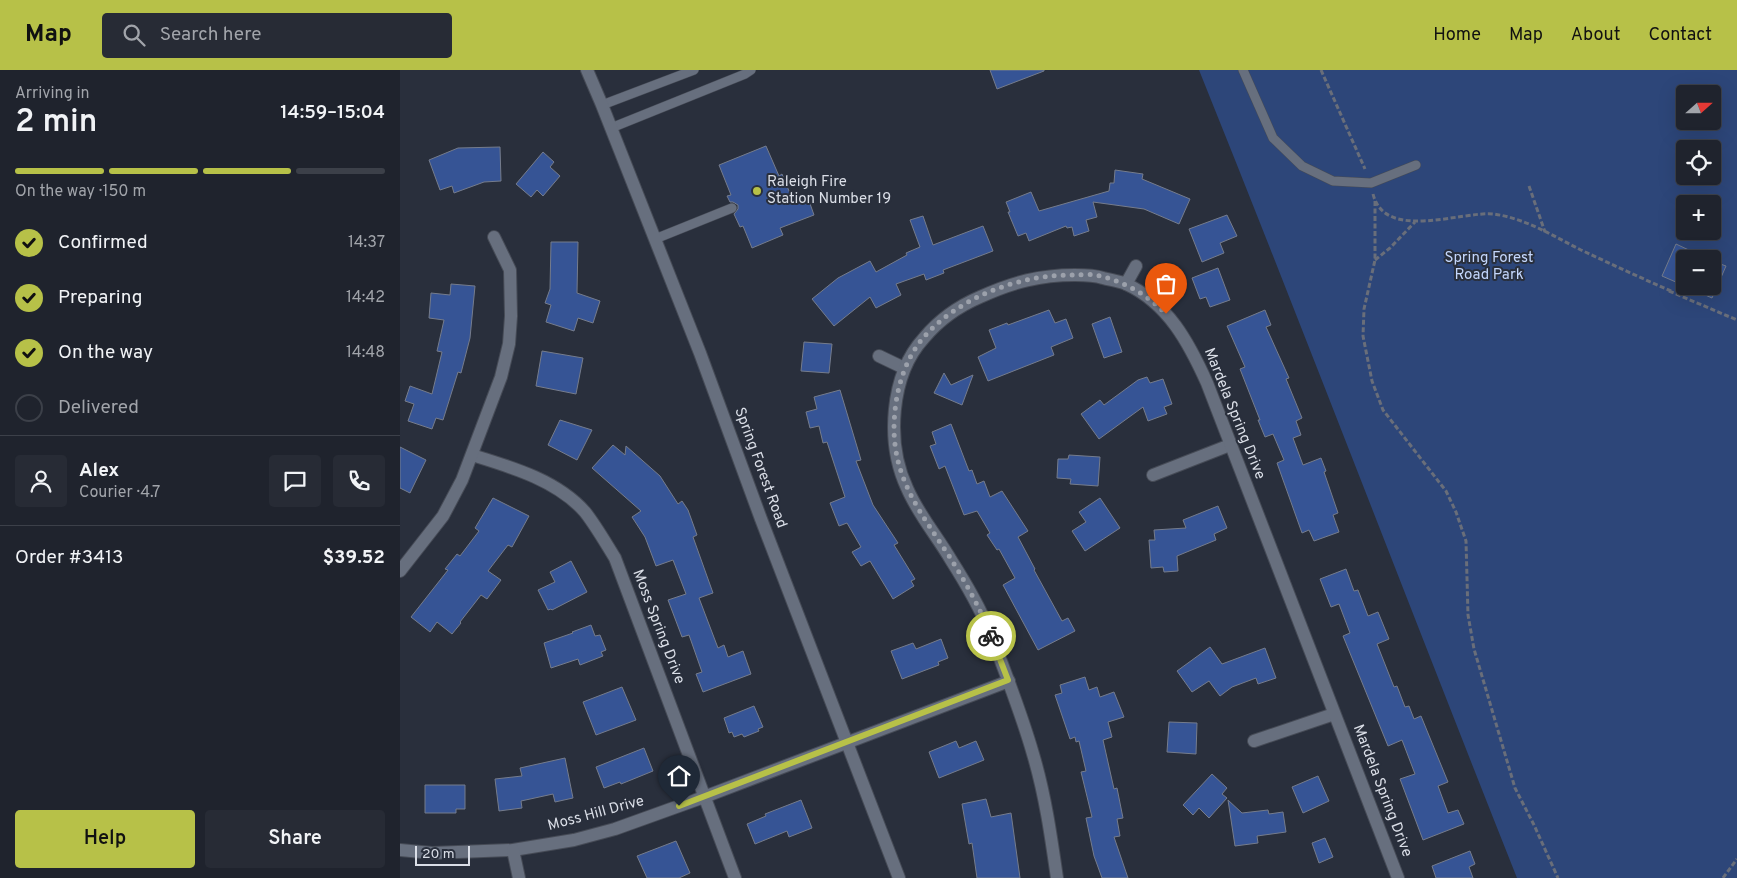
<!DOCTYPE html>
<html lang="en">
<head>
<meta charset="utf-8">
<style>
  :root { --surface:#1f232d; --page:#272b35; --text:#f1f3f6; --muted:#a1a4aa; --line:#3c4049; --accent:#b7c148 }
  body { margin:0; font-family:Overpass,sans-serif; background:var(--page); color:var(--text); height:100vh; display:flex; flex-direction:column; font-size:19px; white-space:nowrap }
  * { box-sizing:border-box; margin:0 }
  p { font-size:16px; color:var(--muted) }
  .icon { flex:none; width:28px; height:28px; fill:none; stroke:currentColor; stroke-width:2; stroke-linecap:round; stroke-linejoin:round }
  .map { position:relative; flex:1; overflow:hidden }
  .details { display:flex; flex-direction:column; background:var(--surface); width:400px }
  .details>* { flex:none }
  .needle { width:32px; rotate:69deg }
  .buttons { position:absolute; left:1276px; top:15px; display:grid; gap:10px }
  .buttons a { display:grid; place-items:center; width:45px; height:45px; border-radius:5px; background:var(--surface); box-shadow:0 5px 20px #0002,0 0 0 1px var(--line); font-size:25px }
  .scale { position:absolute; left:15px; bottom:12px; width:55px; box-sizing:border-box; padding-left:5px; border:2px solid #dadee7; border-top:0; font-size:14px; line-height:18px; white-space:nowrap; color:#dadee7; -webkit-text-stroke:4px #292f3c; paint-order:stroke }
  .pin { position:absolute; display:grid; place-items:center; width:42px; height:42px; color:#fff; margin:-51px -21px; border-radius:50% 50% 50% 0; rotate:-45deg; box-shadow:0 0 5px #0007 }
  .pin .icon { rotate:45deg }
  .courier { position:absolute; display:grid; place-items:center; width:50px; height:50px; margin:-25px; border:4px solid #b7c148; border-radius:50%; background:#fff; color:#222; box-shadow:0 1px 6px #0007 }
  .headline em { font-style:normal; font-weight:600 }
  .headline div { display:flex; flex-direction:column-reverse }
  .headline { display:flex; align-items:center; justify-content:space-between; height:85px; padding:0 15px }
  h1 { font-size:32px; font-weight:600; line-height:38px }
  .bar { display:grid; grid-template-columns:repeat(4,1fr); gap:8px 5px; align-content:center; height:60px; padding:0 15px }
  .bar i { height:6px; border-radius:4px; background:var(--line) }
  .bar .active { background:var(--accent) }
  .bar p { grid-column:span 4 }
  .line { display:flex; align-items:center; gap:12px; padding:0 15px; border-top:1px solid var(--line) }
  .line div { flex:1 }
  .round { display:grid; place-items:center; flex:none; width:52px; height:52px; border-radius:5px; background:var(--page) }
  ol { padding:0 15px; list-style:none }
  li { display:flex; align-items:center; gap:15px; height:55px }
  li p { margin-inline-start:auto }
  li .icon { padding:5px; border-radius:50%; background:var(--accent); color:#111; stroke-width:4 }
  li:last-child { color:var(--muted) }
  li i { width:28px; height:28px; border:2px solid var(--line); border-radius:50% }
  .button { display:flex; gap:10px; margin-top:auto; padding:10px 15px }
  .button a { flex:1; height:58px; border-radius:5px; background:var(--accent); color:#111; font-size:20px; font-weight:600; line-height:58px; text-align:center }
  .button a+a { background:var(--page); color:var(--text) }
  header { display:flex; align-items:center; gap:30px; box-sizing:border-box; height:70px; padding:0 25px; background:var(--accent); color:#111 }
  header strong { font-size:24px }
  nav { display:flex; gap:28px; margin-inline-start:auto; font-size:18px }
  .search { width:350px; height:45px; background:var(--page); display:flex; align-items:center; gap:12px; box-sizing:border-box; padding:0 18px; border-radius:5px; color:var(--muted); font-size:19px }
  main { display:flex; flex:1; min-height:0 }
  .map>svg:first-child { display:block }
  .green { fill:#2d4679; fill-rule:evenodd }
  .building { fill:#365495; stroke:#757c8c }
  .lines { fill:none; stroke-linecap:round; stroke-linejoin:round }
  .lane-casing { stroke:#464b56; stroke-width:10 }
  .street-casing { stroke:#464b56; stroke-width:14 }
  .secondary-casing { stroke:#464b56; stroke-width:14 }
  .path { stroke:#696e7a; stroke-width:3; stroke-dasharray:5 2.5; stroke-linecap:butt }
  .lane { stroke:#676f7e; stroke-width:9 }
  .street { stroke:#676f7e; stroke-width:12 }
  .secondary { stroke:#676f7e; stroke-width:12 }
  .done { stroke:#9ca1ab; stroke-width:5; stroke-dasharray:0 9 }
  .route { stroke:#b7c148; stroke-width:6 }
  .poi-dot { fill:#b7c148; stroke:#292f3c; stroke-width:2 }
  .labels { text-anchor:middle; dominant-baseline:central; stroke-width:4; stroke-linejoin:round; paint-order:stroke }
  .poi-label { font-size:15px; fill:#dadee7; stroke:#292f3c; text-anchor:start }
  .park-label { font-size:15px; fill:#c3d6fc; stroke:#292f3c }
  .street-label { font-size:15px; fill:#dadee7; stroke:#292f3c }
</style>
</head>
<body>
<header>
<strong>Map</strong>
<div class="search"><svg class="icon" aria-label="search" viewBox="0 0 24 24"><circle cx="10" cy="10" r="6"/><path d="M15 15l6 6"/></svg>Search here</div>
<nav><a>Home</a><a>Map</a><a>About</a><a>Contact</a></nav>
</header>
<main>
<section class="details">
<div class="headline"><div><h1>2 min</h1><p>Arriving in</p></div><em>14:59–15:04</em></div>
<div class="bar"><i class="active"></i><i class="active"></i><i class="active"></i><i></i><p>On the way · 150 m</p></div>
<ol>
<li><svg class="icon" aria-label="check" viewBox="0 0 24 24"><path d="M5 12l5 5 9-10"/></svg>Confirmed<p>14:37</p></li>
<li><svg class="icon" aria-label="check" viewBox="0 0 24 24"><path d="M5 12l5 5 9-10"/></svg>Preparing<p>14:42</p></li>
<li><svg class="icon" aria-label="check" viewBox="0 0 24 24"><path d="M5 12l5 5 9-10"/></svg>On the way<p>14:48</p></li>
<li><i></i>Delivered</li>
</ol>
<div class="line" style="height:90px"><a class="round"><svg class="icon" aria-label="person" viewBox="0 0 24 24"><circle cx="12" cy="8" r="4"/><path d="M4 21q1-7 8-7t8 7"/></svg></a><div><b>Alex</b><p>Courier · 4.7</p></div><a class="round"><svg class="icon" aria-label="chat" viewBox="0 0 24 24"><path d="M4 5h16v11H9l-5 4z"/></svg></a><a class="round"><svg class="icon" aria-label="phone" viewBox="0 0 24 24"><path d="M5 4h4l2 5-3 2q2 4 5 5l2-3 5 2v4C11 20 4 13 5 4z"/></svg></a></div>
<div class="line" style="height:65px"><div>Order #3413</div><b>$39.52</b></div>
<div class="button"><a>Help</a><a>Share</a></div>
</section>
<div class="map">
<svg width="1337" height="808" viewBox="0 0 1337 808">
  <rect width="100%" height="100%" fill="#292f3c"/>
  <path class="green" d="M799,0H1337V808H1117C1010,539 907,268 799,0ZM1285,24H1312V51H1285ZM1285,79H1312V106H1285ZM1285,134H1312V161H1285ZM1285,189H1312V216H1285Z"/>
  <g class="building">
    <path d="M590,0H644V1L597,19Z"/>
    <path d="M366,76L379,106L382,104L394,133L408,128L414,145L380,158L383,165L352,178L343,156L340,157L334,144L338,139V135L333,132H330L327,126L331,125L319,95Z"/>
    <path d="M100,77L101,111L84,112L54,123L52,116L40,120L29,90L58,78Z"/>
    <path d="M143,82L154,92L150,97L160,106L143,126L137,120L131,127L116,114Z"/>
    <path d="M715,100L743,104L742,109L790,129L779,154L744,139L693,132L697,147L686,150L689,161L674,166L672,157L667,158L666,156L629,171L626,163L618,166L608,142H610L606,132L631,122L639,141L709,121L710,113H714Z"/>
    <path d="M827,145L837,166L820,173L824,183L802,192L789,159Z"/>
    <path d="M523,146L533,175L583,156L593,181L543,200L544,203L526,210L524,204L496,214L501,225L476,238L470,227L434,256L412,229L438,208L470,191L476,202L507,185L506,183L520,177L510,150Z"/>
    <path d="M151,172H178L177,223L200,231L193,253L178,248L174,261L146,252L151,235L145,233L150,219Z"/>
    <path d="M1276,174L1308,189H1285V216L1262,206Z"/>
    <path d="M1312,191L1326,196L1312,228L1285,216H1312Z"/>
    <path d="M818,198L830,230L810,237L806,227L800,229L792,208Z"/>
    <path d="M51,214L75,216L70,268L61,303L58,302L43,350L36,348L32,359L8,351L14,334L5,331L10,316L32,324L42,282L37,281L44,250L29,248L31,223L50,225Z"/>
    <path d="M649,240L655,253L666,249L673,268L651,277L654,285L588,311L578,287L596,278L589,260L607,253L608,255Z"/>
    <path d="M865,240L871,255L866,257L889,308L886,309L902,348L896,351L901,365L893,368L903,395L921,388L926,401L924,402L938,443L933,445L939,462L914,471L909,460L902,463L877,393L884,390L873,364L865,367L858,350H860L840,299L845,297L827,256Z"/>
    <path d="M710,247L722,282L704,288L692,254Z"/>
    <path d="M404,272L432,274L429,303L401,301Z"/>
    <path d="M142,281L183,288L176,324L136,316Z"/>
    <path d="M544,303L551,315L573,305L562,335L534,323Z"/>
    <path d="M747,307L750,313L763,309L772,334L764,337L767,344L748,351L743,337L699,369L681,344L700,330L704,335L738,310Z"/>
    <path d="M440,320L461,390L456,391L473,435L498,473L494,475L515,509L511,511L514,516L493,529L470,491L461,496L452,482L461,477L447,453L439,456L430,433L445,427L427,372L423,373L419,356L410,358L406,342L417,339L414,327Z"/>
    <path d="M160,350L192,360L177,390L148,375Z"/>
    <path d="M551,354L569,401L572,400L577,414L584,411L590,427L602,421L628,461L618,467L635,499L634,500L662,551L668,548L675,561L638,580L603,515L615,508L599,479L597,480L587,465L590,463L577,441L564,445L545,396L539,399L530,376L536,374L532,362Z"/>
    <path d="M213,375L225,385L226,376L260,406L278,434L282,431L288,440L297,465L293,467L313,523L299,528L318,578L324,575L328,587L343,581L351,604L303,622L296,604L302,602L289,565L282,567L268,530L286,524L273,490L256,496L245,467L232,447L241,441L192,398Z"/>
    <path d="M0,377L26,390L10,423L0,418Z"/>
    <path d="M669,385L700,387L698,416L670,414L671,409L657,408L658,389H668Z"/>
    <path d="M93,428L129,446L112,477L108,475L88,501L101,510L87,529L81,525L60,552L61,553L52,564L37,552L30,562L11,547L48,500L45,499L57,484L60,486L79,461L75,458Z"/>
    <path d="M700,428L720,458L685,481L672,461L686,452L679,442Z"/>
    <path d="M818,436L827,458L814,464L816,470L777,486L778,501L764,502L763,497L751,498L749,470H755L754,460L786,458L783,450Z"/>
    <path d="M171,491L187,522L152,540L151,539L148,540L138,520L155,512L150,502Z"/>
    <path d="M946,499L954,521L958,520L968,546L978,542L989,569L977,574L994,617L997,616L1005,637L1009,636L1014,649L1021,646L1048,712L1038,716L1048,743L1058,740L1064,754L1023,770L1000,709L1015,704L1002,670L988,676L943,566L950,563L939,534L931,537L920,509Z"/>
    <path d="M191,555L195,566L200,565L206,580L201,582L203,586L180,595L178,589L151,598L144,573L173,563L172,562Z"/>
    <path d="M541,569L548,588L538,592L539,595L502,609L491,581L513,573L516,579Z"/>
    <path d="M810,577L822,594L865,578L876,608L858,614L856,608L832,617L820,626L809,611L792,622L777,601Z"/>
    <path d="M685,607L689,620L697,617L700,627L714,622L724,647L708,652L712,667L703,670L714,719L717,718L723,748L717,749L720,766L714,767L728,808H702L694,786L686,748L692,747L681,702L686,701L679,671L676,672L675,667L670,669L655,625L662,623L660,615Z"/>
    <path d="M222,617L236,650L196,665L183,632Z"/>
    <path d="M354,636L363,657L358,659L359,661L344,667L342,664L334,667L332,662L329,663L324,648Z"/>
    <path d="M769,652L797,653L796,684L767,682Z"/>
    <path d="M556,671L559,678L576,671L584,690L539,708L529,682Z"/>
    <path d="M244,678L253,701L221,714L220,712L204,718L196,697Z"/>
    <path d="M165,688L173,728L155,732L153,724L121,731L122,738L99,741L95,709L122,706L120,698Z"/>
    <path d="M812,704L827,718L822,724L827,728L809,748L799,738L793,745L783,735Z"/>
    <path d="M918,706L929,731L903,743L892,717Z"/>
    <path d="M25,715H65V739H56V743H25Z"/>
    <path d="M586,729L591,747L611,743L620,808H577L572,773L569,774L562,734Z"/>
    <path d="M401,730L412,758L389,767L387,761L355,774L347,754L366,746L365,744Z"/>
    <path d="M828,730L842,743L868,740L869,744L883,742L886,762L857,766L858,773L835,776Z"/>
    <path d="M925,768L933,787L919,793L912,773Z"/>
    <path d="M276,771L290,803L279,808H247L237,786Z"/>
    <path d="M1070,781L1075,794L1069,797L1073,808H1036L1032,796Z"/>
  </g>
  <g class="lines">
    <g class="lane-casing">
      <g id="lane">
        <path d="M843,0L873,68L902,96L933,111L971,113L1016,95"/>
        <path d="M202,35L294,0"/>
        <path d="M211,58L345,4L351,0"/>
        <path d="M255,169L332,138"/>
      </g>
    </g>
    <g class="street-casing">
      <g id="street">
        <path d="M726,214L736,196"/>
        <path d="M479,286L504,298"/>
        <path d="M72,385C111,397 157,410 185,442C196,456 205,472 215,488L335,808"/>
        <path d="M753,405L830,375"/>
        <path d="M0,501L43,446L62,410L101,307L109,274L111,246L110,200L94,167"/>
        <path d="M854,671L934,644"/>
        <path d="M0,780L32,783L113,780L174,770L215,759L304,727L609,611"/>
        <path d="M113,780L119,808"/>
        <path d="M657,808C651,766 645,724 633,684C621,642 605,601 589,560C579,536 565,512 551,490C537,466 518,444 507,418C486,373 490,305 524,268C539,250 559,236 580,227C613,212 640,205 675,205C685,205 694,205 703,208C710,210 719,211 726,214C768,233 789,273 807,313L998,808"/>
      </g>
    </g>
    <g class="secondary-casing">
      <path id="secondary" d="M187,0L202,35L300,283L361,449L499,808"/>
    </g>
    <g class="path">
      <path d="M921,0L965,99"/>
      <path d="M1129,116L1145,162"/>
      <path d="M973,124C985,172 1061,141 1093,144C1125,148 1153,166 1181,180C1211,194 1241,208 1271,221"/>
      <path d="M975,131V190L964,239L963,266L972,311L983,340L1046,421L1056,442L1066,471L1068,545L1074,579L1115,718L1134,755L1158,808"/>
      <path d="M975,190L990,178L1015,152"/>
      <path d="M1269,221L1337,250"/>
      <path d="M1323,808L1337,789"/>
    </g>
    <use href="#lane" class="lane"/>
    <use href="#street" class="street"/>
    <use href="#secondary" class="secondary"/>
  </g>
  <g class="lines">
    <path class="done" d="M591,566C581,540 566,513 551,489C524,447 495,413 494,360C494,328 502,293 523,268C560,226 621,204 676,205C682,205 689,204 695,205C722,210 748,225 766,244"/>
    <path class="route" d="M279,736L608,610L591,566"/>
  </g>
  <circle class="poi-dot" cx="357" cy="121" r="5"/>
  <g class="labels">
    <g class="poi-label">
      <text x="367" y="112">Raleigh Fire<tspan x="367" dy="17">Station Number 19</tspan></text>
    </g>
    <g class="park-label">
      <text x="1089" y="188">Spring Forest<tspan x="1089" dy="17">Road Park</tspan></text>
    </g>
    <g class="street-label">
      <text transform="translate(834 344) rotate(68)">Mardela Spring Drive</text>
      <text transform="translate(360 398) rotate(70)">Spring Forest Road</text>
      <text transform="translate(258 557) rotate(69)">Moss Spring Drive</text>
      <text transform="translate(982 721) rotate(69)">Mardela Spring Drive</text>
      <text transform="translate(196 744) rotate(-15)">Moss Hill Drive</text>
    </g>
  </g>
</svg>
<div class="buttons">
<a><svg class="needle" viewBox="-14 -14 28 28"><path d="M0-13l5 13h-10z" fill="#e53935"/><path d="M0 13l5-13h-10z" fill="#a1a4aa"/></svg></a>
<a><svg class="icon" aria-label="locate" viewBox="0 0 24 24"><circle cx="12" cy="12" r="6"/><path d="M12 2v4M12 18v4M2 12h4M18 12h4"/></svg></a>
<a>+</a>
<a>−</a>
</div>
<div class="scale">20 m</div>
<div class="pin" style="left:766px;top:244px;background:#ea580c"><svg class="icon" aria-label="bag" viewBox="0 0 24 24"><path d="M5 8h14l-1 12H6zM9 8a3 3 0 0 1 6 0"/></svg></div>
<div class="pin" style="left:279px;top:736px;background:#1f2937"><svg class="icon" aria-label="home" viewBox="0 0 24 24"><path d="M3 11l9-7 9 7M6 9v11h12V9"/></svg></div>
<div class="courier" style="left:591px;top:566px"><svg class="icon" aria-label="bike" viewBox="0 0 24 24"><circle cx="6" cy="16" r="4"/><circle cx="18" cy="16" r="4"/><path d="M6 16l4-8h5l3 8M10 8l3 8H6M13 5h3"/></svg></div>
</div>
</main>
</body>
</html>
